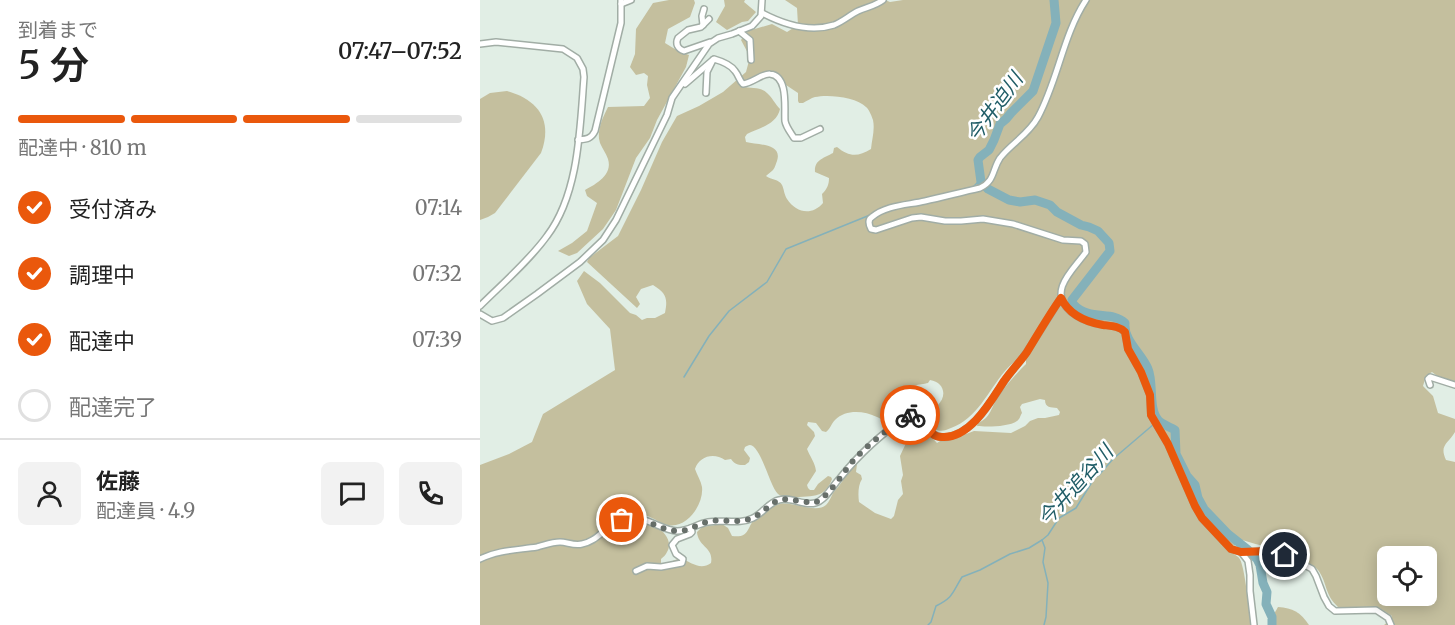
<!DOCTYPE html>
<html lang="ja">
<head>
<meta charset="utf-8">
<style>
  :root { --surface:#fff; --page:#f2f2f2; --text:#222; --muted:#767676; --line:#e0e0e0; --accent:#ea580c }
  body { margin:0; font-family:Merriweather,"Noto Sans JP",serif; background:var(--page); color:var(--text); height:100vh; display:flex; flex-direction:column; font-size:22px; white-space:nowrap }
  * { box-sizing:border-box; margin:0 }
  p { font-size:20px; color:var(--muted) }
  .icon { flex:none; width:33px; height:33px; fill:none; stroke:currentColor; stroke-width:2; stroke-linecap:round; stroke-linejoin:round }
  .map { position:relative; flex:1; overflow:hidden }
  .panel { display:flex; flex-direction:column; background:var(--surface); width:480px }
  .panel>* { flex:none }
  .controls { position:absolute; left:897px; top:546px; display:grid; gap:12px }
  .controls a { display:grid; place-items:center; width:60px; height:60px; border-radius:9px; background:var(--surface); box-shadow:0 3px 15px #0003; font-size:30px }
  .pin { position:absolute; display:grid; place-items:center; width:51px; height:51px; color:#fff; margin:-26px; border:3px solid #fff; border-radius:50%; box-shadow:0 2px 6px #0007 }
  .courier { position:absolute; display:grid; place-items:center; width:60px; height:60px; margin:-30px; border:4px solid #ea580c; border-radius:50%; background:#fff; color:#222; box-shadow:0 2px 8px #0007 }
  .headline em { font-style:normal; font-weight:600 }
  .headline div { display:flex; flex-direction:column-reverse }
  .headline { display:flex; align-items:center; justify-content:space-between; height:102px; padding:0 18px }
  h1 { font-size:39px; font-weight:600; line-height:45px }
  .bar { display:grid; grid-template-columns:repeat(4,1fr); gap:9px 6px; align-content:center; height:72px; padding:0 18px }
  .bar i { height:8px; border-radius:4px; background:var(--line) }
  .bar .active { background:var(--accent) }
  .bar p { grid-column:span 4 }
  .line { display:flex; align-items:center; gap:15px; padding:0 18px; border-top:2px solid var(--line) }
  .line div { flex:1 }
  .round { display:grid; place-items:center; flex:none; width:63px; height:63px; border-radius:9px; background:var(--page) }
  ol { padding:0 18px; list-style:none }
  li { display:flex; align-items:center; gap:18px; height:66px }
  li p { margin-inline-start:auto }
  li .icon { padding:6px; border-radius:50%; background:var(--accent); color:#fff; stroke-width:4 }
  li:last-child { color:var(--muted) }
  li i { width:33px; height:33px; border:3px solid var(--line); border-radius:50% }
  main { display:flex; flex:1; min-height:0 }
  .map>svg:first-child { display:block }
  .green { fill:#c4bf9e; fill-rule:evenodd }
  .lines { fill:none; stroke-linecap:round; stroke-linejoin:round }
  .stream { stroke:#84b1ba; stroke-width:1.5 }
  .river { stroke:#84b1ba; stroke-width:9 }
  .minor-casing { stroke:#a1ada5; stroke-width:8 }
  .minor { stroke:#fff; stroke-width:5 }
  .done { stroke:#676f6a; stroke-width:6; stroke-dasharray:0 10.8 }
  .route { stroke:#ea580c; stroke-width:8 }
  .labels { text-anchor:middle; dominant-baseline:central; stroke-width:5; stroke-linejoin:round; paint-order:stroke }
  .water-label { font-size:20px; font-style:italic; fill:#205d67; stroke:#fff }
</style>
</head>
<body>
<main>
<section class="panel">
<div class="headline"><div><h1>5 分</h1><p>到着まで</p></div><em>07:47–07:52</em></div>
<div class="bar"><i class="active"></i><i class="active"></i><i class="active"></i><i></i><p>配達中 · 810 m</p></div>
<ol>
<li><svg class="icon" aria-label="check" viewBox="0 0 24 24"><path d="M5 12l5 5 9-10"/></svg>受付済み<p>07:14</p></li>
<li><svg class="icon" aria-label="check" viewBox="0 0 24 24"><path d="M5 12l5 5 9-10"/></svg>調理中<p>07:32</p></li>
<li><svg class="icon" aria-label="check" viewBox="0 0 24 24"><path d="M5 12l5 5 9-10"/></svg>配達中<p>07:39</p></li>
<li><i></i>配達完了</li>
</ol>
<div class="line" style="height:108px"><a class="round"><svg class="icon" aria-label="person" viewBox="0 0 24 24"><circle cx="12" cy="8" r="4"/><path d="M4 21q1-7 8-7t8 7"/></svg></a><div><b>佐藤</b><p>配達員 · 4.9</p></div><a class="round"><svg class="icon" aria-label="chat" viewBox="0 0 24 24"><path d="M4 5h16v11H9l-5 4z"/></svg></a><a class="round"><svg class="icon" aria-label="phone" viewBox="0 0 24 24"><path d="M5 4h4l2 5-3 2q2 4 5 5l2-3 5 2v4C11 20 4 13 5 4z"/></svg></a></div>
</section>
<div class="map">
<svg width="975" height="625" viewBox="0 0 975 625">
  <rect width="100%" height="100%" fill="#e1eee5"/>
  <g class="green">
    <path d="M189,0H214L215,3L210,17L188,29L185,43L198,51L209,55L206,67L177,120L170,138L156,158L136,210L123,229L97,253L89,256L78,251L92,243L107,231L117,203L107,196L105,190C116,184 133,175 128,159C126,153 122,148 120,143C116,131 123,117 128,107L164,106L170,98L167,85L168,76L164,73L156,75L150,67L155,54L156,29L173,3Z"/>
    <path d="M244,0H265L264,2L276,12L268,21L262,22L247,30L236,22L245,6Z"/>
    <path d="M305,0H405L410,2L423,0H975V381C966,381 959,378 952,372L946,376L943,386L953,396L958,413L975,419V432C968,444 959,445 966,460L975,462V625H904L911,619L912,616L898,607H858C844,594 848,584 838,570C835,567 831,564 827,562C806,549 782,547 759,539L751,552C752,553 759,557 759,558C765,564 769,613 771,625H0V465L29,454L52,442L63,414L135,370L130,329L107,304L97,281L104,271L120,283L150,313L156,315L162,320L167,318H175L185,313C188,298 186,293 173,285L161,289L156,297L160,304L157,308L107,262L109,258L138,236L161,190L182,142L197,116L219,106L243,92L266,72L270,57L261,40L268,31L292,24L307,32L318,25L317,8ZM290,76H300L306,85L318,93V101L319,103H323C327,101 331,98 335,97C348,94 377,97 386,107C389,109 392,117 393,120C395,130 392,139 391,149C378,157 369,157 357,147L354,148L353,153C344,158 334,160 335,172L349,178C349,185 347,189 342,194L343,203C332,216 316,213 307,199C304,194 304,189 302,185C299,179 291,180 286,176C288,174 291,172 293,170C295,168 296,163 297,161C303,143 277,145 266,142L265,137L267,134C280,128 297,124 300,109C295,104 292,97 287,93C281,87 271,88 263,87L261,85ZM543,356H546V364C536,374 526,385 518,397C511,407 511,418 498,423L497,426C506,427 529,427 537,421C540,419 540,416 542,413L540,407L542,404L560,399L565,400C565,408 571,407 577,408L580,412L579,415L565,418H558L550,421L545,426L531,433L494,431L486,434L466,437L457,443C450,435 445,432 439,422C432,418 425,418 421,426L427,437V441L420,456L423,475L421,481L423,494L418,500L414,516L411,519L395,513L379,502C378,495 378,485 382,479L381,475L376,472L377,464L374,463C367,469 368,469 364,478C362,483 357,488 353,493C351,497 349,502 346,505C336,514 312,501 300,504C294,505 279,514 275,518C266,529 270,538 252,536L248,528L242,524L222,527L217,532C218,547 234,547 231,563C220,571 211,562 200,558L185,564L181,563V559C183,557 186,555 187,552C193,543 185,531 176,527C170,525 164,524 157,520V516C169,512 177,523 188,525C207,529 224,504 222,487C221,481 217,475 215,469C219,456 234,452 245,460L251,459C255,465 259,465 265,465L269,462L270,458L264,450L265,447C267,446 268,445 270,445C281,446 290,487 298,494C303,499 334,497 340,494C346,491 350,485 352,479L351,477L348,476L338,484L334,490H330L328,488L327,485L336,471C335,462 330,457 327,449L335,436L334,432L327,425L328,422L336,423L342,431L346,432C351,428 351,424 355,420C366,409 384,411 397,417C402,419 404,422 410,424L425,411C426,406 424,399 425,395C428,384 440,385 448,383L450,380C464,382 468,396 457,406C453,409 448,410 443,413C445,420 450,428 457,430C462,432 466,430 471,428C497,419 508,391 525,371C530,365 536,360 543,356ZM908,556H946V596H908Z"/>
    <path d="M27,91C59,100 73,121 61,153L15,213L8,217L0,220V99L10,93Z"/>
    <path d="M798,607C813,608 820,612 829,625H795L794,614Z"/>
  </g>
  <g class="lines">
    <g class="stream">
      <path d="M493,187L497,183L501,182"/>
      <path d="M204,377L229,336L249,311L287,282L306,249L390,215"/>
      <path d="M562,540L565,548L563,562L568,583L566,617L564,625"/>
      <path d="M448,625L451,622L456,606C474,597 472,593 482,577L500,570L530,554L549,548L562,540L568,535L579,518L596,508L615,477L619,475L633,459L674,424"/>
    </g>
    <path class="river" d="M574,0L576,23L553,91L531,113L526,119L520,124L514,140L509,150L500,157L498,160L501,182L508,189L529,200L540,202L555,200L570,205L577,212L601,225L609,227L618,231L629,243L630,251L592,300L593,304C610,322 631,310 645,323C643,340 662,354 668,369C674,383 668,408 678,420C681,424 690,427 695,430L696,454L707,476L715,485L718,498L724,509L748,534L767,549L777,559L780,565L783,583L787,592L786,604L792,617V625"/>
    <g class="minor-casing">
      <g id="minor">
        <path d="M606,0C583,35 578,80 558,117C549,134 532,143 520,158C512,170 515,181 500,188C482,192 463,197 445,201C428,205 406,205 392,217C387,220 389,225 391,229L396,230L432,218L441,217L465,221H481L503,219L533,224L583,240L601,241L605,244L606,252C594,269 567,291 590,311C597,317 606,321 614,323C625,326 637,324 645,332L648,349L661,372L670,395L671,415L688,444L715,506L722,518L737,534L751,549L761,552L791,551L797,552L819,562L832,569L836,576L844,597L849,606L855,611L896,610L908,618L911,625"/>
        <path d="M141,4L151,0"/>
        <path d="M282,13C303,24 329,33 354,25C362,22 370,15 378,11C387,7 395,6 403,0"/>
        <path d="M229,19L221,27L208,30L198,38C195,44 198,49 204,51L230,42"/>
        <path d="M223,25L222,16L224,9"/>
        <path d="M259,31L270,40L271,60"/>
        <path d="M0,44L16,42L83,49L97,58L103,69L104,77C100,128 99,194 67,236C49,261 22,284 0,306"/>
        <path d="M205,84L234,59C241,61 251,65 255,71C259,76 259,80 263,84C272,83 283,73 290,74C309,76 304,109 305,121C306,127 311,133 314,138H321L340,129"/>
        <path d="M226,93L227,72L233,60"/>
        <path d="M98,140C107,139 111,139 115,131L141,23V0"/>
        <path d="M0,314L12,321L23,318L57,294L100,262L123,240L136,220L187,115L192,98L229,44L238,38L252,34L272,26L281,16L282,0"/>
        <path d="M950,385L948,379L950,377L975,385"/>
        <path d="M761,552L768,561L770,575V591L774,625"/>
        <path d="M0,559C18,550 38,550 57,547C65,545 72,542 80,542C87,542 94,546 102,544C120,541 126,522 149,519C167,516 181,530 197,531C208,531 217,524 228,522C243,519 259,525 273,518C282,514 289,502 299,500C310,496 323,506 335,503C345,501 353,485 360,478C381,452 400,436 426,416C448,411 444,441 468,437C496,431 511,400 526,379C532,370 540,362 546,353C558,335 569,316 581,298"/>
        <path d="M156,571L167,566L181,567L202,563L203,559L196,554L192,545L197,539L210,534L212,532L211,528"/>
      </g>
    </g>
    <use href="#minor" class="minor"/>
  </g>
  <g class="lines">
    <path class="done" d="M142,520C165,515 175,529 196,531C208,532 219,523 231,521C245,519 259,524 272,518C282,514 289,504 299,500L304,499L335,503C351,494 361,475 373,461C388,444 408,430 426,416L430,415"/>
    <path class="route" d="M430,415C445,416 446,437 462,437C490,439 511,401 524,381C531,371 540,362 547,352C558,334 569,315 581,298C589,315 606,322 623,325C631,326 639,326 645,332L648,349L661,372L670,395L671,415L688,444L715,506L722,518L751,549L761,552L790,551L805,555"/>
  </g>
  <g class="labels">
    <g class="water-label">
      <text transform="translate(514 107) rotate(-54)">今井迫川</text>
      <text transform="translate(595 485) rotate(-48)">今井追谷川</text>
    </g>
  </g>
</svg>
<div class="controls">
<a><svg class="icon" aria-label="locate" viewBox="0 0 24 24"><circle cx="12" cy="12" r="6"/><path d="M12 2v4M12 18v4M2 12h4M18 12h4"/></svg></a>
</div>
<div class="pin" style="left:142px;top:520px;background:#ea580c"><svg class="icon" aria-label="bag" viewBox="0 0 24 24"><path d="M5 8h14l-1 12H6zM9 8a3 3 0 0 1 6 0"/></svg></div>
<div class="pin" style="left:805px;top:555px;background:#1f2937"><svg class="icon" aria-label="home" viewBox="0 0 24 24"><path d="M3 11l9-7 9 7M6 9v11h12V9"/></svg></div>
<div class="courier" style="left:430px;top:415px"><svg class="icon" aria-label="bike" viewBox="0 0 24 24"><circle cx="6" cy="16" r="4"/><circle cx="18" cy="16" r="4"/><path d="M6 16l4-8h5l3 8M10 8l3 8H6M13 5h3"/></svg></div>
</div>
</main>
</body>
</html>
